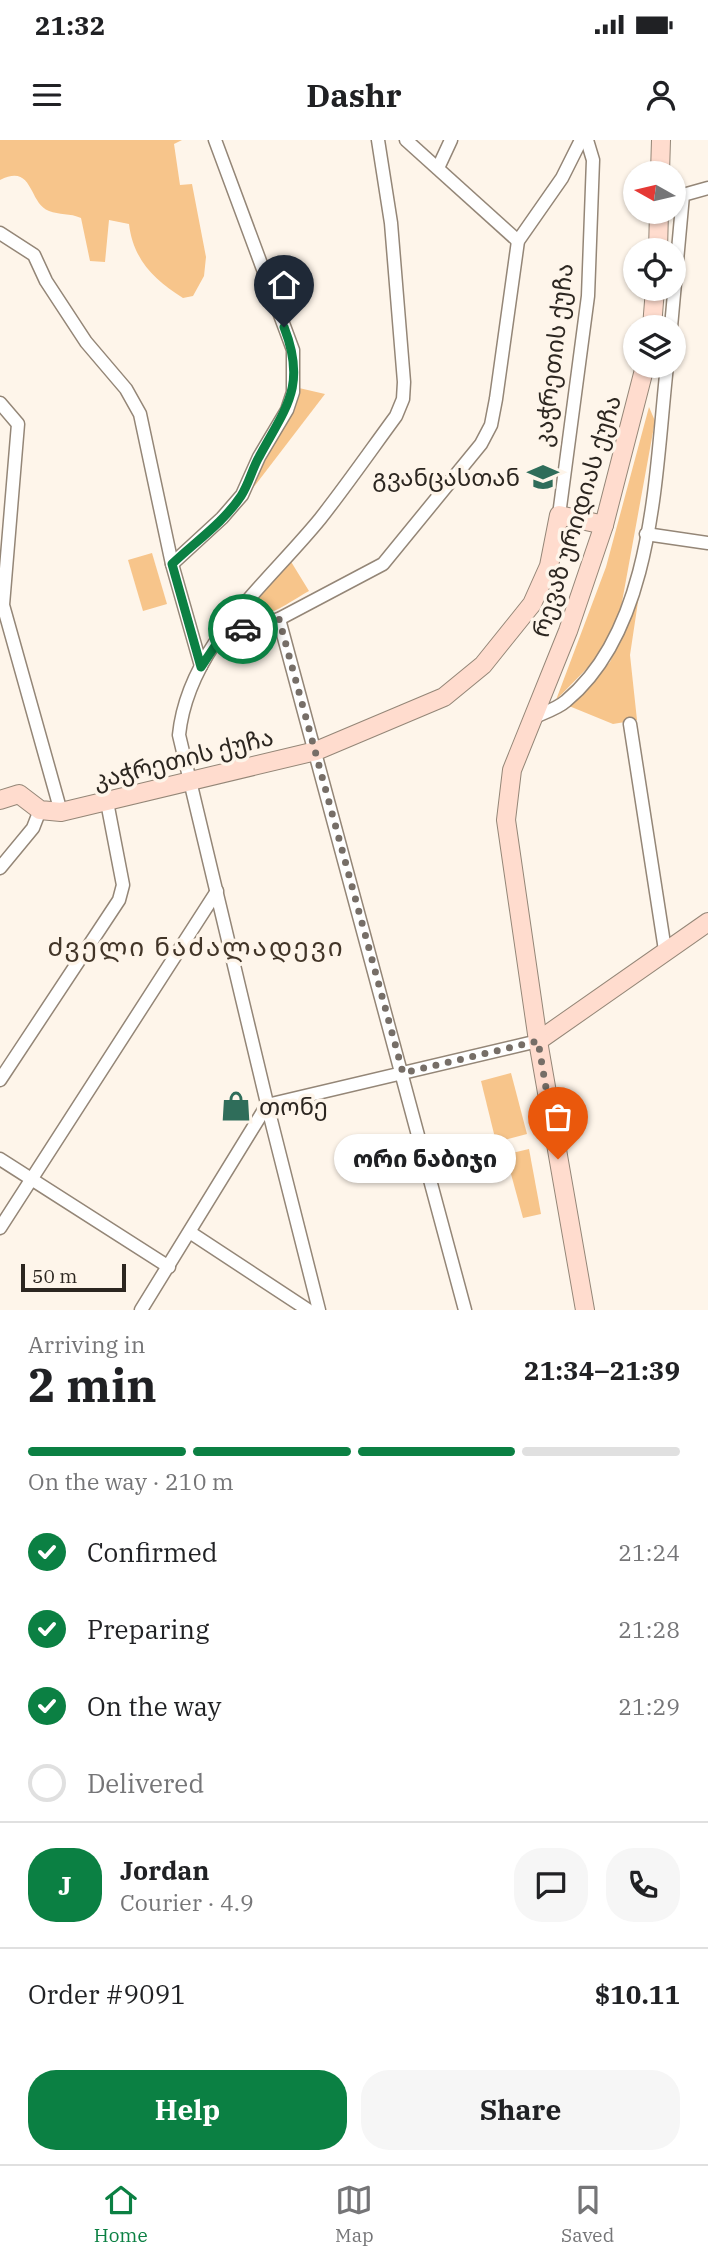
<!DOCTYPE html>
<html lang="en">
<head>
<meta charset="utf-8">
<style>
  :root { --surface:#fff; --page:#f6f6f6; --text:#202124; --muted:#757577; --line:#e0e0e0; --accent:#0b8043 }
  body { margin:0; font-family:"IBM Plex Serif","Noto Sans Georgian",serif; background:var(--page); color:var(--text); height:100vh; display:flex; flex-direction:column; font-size:26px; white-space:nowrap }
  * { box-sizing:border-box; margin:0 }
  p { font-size:23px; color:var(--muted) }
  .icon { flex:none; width:38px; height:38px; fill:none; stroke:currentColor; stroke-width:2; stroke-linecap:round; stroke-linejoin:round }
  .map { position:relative; height:1170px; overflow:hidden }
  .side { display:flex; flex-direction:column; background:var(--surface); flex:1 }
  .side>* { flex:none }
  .needle { width:46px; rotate:278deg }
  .fabs { position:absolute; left:623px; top:21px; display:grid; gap:14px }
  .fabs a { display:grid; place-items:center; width:63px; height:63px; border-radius:50%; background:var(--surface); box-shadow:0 2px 5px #0004; font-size:35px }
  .scale { position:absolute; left:21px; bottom:18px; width:105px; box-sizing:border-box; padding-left:7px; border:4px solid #2c2620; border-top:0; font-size:19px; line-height:24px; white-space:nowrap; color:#2c2620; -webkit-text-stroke:5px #fef5ea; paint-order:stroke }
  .pin { position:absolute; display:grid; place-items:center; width:60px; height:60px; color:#fff; margin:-72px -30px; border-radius:50% 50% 50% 0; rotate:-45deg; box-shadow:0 0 7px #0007 }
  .pin .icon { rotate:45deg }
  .courier { position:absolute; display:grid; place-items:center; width:70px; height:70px; margin:-35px; border:5px solid #0b8043; border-radius:50%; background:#fff; color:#222; box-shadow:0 2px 9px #0007 }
  .bubble { position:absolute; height:49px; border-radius:24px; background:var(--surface); box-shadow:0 2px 5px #0004; font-size:23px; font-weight:800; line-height:49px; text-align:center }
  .overview em { font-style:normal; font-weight:800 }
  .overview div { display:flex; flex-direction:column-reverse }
  .overview { display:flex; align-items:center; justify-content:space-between; height:119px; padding:0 28px }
  h1 { font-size:46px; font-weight:800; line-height:52px }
  .bar { display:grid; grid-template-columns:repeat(4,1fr); gap:10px 7px; align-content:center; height:84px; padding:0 28px }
  .bar i { height:9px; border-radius:5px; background:var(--line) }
  .bar .on { background:var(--accent) }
  .bar p { grid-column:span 4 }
  .line { display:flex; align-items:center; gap:18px; padding:0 28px; border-top:2px solid var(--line) }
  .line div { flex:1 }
  .round { display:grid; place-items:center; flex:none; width:74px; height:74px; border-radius:28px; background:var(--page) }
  ol { padding:0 28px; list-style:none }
  li { display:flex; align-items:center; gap:21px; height:77px }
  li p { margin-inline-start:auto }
  li .icon { padding:7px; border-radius:50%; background:var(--accent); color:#fff; stroke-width:4 }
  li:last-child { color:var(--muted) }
  li i { width:38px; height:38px; border:4px solid var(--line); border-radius:50% }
  .primary-button { display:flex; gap:14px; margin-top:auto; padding:14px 28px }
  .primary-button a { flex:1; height:80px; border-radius:28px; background:var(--accent); color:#fff; font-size:28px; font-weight:800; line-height:80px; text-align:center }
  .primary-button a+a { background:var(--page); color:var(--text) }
  .status { display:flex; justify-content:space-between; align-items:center; height:49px; padding:0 35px; background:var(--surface); direction:ltr }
  .status svg { height:19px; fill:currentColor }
  header { display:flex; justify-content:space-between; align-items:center; height:91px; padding:0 28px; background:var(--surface); font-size:32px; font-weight:800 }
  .tab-bar { display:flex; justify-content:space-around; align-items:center; height:98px; border-top:2px solid var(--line); background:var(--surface); font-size:19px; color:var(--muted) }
  .tab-bar a { display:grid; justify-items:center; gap:4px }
  .tab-bar .on { color:var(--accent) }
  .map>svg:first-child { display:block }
  .green { fill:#f7c58b }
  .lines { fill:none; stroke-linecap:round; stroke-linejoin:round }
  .street-casing { stroke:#948677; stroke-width:15 }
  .secondary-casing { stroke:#948677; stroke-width:20 }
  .street { stroke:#fff; stroke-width:12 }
  .secondary { stroke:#ffdcce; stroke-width:18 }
  .done { stroke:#766e67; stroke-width:7; stroke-dasharray:0 12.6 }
  .route { stroke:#0b8043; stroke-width:9 }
  .labels { text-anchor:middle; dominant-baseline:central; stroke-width:7; stroke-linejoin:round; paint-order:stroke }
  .street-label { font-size:24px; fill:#2c2620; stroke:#fef5ea }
  .poi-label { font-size:24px; fill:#2c2620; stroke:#fef5ea; text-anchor:end }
  .neighbourhood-label { font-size:26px; letter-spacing:2px; fill:#423528; stroke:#fef5ea }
</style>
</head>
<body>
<div class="status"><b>21:32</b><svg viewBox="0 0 49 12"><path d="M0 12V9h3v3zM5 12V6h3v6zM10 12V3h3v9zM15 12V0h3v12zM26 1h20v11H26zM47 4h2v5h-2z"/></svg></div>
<header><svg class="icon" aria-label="menu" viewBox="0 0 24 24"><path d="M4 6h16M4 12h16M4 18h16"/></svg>Dashr<svg class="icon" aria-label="person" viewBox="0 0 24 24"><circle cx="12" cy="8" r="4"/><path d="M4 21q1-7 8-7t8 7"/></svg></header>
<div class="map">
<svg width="708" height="1170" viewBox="0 0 708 1170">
  <rect width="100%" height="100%" fill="#fef5ea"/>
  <g class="green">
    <path d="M0,0H182L174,4L180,45L192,44L206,117L204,136L193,156L183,158C154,140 133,119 129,84L109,80L105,122L90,121L81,78C70,73 59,75 49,71C28,63 34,23 0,40Z"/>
    <path d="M299,248L325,254L240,365Z"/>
    <path d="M649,267L655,281L620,473L601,514L556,560L606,427Z"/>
    <path d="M152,413L167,464L143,471L128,420Z"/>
    <path d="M290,420L309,451C292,460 265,482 245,476Z"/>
    <path d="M639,455L630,515L637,580L613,584L569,566L610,522Z"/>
    <path d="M511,933L527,994L496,1002L481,941Z"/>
    <path d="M529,1009L541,1074L523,1078L508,1023L512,1013Z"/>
  </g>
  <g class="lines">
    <g class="street-casing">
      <g id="street">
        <path d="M406,0L518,101"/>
        <path d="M438,28L451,0"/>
        <path d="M0,93L34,115L46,141L86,202L126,249L140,274L172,424L201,526"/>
        <path d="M671,187L683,55L708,48"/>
        <path d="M0,263L18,284L3,465L61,672"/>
        <path d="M559,375L588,156L593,20L587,0"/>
        <path d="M646,394L708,403"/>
        <path d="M172,424L222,378L242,355L259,317L287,270L293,252V210L215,0"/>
        <path d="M279,479L465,1170"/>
        <path d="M223,494L279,479L383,424L481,304L491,285L496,259L518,101L562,38L581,0"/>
        <path d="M532,578C543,573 557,569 566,561C655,487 655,332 667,226"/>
        <path d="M630,584L665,810"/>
        <path d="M0,728L33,688L40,670"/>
        <path d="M0,940L119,760L123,745L107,662"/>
        <path d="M267,965L538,901"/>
        <path d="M0,1019L169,1127"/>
        <path d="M0,1088L217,751"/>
        <path d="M191,1093L308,1170"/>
        <path d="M141,1170L267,965"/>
        <path d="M319,1170L271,980L179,595C188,506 267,444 320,379C346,346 371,310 396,276L403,259L404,242L391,83L378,0"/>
      </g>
    </g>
    <g class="secondary-casing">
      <g id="secondary">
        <path d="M660,33L661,0"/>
        <path d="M658,110L659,72"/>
        <path d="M652,187L655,149"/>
        <path d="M0,660L19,654L40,670L61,672L316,611L444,557L483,525L532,464L549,426L559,375L604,385"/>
        <path d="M538,901L708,782"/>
        <path d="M585,1170L538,901L506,680L512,630L568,491L604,385L645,226"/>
      </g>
    </g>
    <use href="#street" class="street"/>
    <use href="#secondary" class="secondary"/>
  </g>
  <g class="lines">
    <path class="done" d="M243,489L279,479L403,933L538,901L558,1019"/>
    <path class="route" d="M243,489L223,494L201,527L172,424C195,402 223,383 241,356C249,344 252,329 259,317C286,267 307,246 284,187"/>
  </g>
  <defs>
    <g id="school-bare" transform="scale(2.415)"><path d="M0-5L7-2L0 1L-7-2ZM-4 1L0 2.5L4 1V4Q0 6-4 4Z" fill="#2f6d5a" stroke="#fef5ea" stroke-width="2.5" paint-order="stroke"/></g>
    <g id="shop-bare" transform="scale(2.415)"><path d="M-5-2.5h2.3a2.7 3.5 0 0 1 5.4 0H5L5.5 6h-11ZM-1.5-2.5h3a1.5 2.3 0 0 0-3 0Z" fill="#2f6d5a" stroke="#fef5ea" stroke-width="2.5" paint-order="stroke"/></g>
  </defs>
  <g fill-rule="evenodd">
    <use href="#school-bare" x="543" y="337"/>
    <use href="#shop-bare" x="236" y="966"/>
  </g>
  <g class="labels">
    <g class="street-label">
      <text transform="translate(553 215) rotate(-83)">კაჭრეთის ქუჩა</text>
      <text transform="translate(576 376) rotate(-73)">რევაზ ურიდიას ქუჩა</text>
      <text transform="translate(183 618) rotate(-14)">კაჭრეთის ქუჩა</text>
    </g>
    <g class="poi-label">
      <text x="520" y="337">გვანცასთან</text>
      <text x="259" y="966" text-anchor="start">თონე</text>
    </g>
    <g class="neighbourhood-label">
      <text x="196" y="806">ძველი ნაძალადევი</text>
    </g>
  </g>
</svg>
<div class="fabs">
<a><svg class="needle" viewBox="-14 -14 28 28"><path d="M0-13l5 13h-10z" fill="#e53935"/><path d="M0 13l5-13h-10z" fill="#757577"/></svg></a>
<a><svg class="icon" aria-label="locate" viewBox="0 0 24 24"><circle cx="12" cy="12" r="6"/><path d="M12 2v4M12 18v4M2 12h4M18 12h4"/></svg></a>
<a><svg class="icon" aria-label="layers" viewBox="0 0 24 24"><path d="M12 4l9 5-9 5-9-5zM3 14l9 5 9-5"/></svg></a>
</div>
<div class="scale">50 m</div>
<div class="pin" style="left:558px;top:1019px;background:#ea580c"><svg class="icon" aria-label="bag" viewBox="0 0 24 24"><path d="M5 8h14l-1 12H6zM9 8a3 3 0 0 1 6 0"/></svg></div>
<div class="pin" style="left:284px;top:187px;background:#1f2937"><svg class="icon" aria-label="home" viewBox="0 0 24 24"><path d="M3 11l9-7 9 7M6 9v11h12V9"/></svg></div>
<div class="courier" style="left:243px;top:489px"><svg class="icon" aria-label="car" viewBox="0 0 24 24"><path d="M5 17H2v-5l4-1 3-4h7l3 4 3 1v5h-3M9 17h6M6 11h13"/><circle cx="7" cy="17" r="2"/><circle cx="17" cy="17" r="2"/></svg></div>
<div class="bubble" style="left:334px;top:994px;width:182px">ორი ნაბიჯი</div>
</div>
<section class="side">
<div class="overview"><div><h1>2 min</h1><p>Arriving in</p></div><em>21:34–21:39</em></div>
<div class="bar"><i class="on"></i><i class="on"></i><i class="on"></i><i></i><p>On the way · 210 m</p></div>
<ol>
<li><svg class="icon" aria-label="check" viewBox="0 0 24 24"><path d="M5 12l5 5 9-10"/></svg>Confirmed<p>21:24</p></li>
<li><svg class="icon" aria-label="check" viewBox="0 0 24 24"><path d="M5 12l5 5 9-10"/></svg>Preparing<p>21:28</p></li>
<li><svg class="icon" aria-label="check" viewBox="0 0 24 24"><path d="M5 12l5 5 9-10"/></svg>On the way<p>21:29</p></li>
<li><i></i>Delivered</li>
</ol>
<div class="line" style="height:126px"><b class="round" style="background:var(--accent);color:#fff">J</b><div><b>Jordan</b><p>Courier · 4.9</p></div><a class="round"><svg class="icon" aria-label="chat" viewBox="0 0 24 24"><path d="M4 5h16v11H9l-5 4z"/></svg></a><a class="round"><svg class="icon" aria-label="phone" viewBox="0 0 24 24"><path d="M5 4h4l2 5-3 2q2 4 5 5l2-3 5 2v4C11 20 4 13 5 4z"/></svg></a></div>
<div class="line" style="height:91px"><div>Order #9091</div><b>$10.11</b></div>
<div class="primary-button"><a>Help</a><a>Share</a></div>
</section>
<nav class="tab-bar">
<a class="on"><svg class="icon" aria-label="home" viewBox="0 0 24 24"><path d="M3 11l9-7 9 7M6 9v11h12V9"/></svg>Home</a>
<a><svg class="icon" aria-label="map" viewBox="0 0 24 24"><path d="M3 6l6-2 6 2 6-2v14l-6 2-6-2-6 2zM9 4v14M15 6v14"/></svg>Map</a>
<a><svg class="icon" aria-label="saved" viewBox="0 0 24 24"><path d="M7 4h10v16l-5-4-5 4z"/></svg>Saved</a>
</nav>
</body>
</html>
